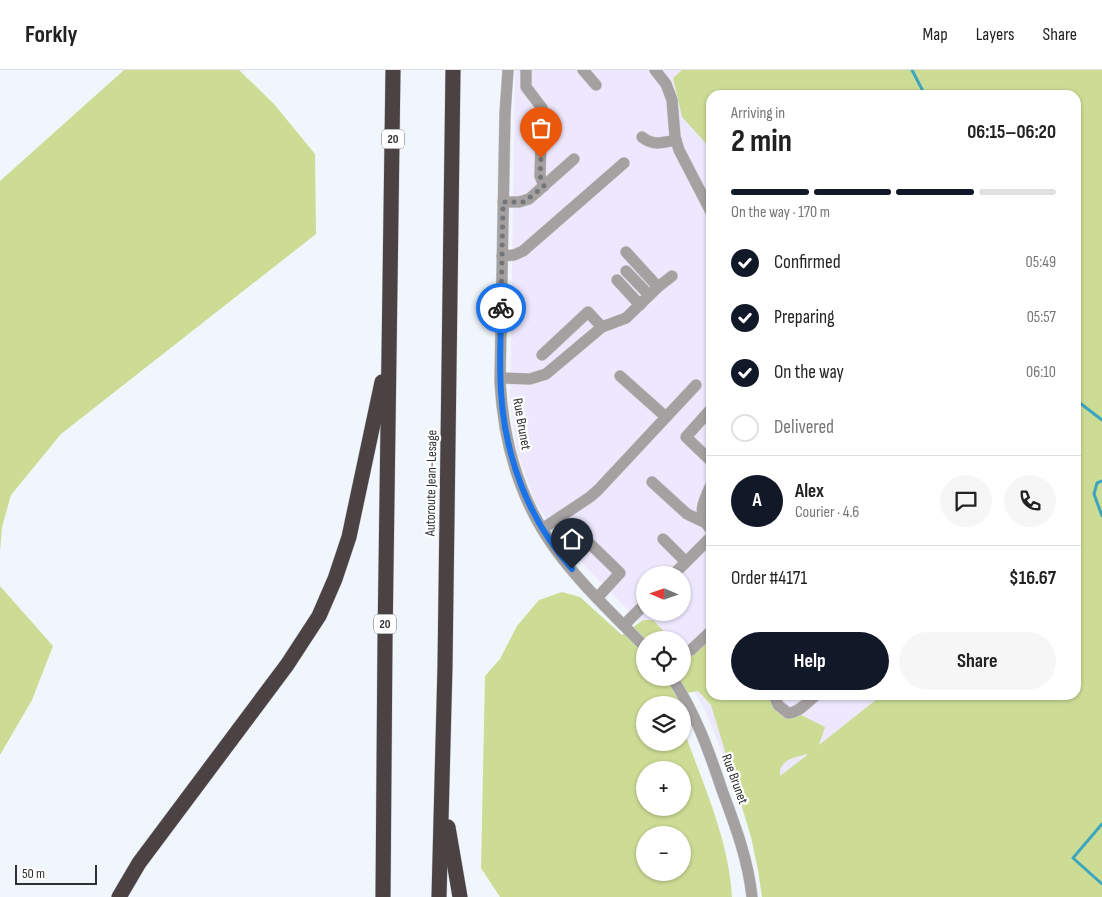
<!DOCTYPE html>
<html lang="en">
<head>
<meta charset="utf-8">
<style>
  :root { --surface:#fff; --page:#f6f6f6; --text:#222; --muted:#767676; --line:#e0e0e0; --accent:#111827 }
  body { margin:0; font-family:"Sofia Sans Condensed",sans-serif; background:var(--page); color:var(--text); height:100vh; display:flex; flex-direction:column; font-size:19px; white-space:nowrap }
  * { box-sizing:border-box; margin:0 }
  p { font-size:16px; color:var(--muted) }
  .icon { flex:none; width:28px; height:28px; fill:none; stroke:currentColor; stroke-width:2; stroke-linecap:round; stroke-linejoin:round }
  .map { position:relative; flex:1; overflow:hidden }
  .panel { position:absolute; left:706px; top:20px; width:375px; height:610px; display:flex; flex-direction:column; background:var(--surface); border-radius:15px; box-shadow:0 1px 4px #0004 }
  .panel>* { flex:none }
  .needle { width:32px; rotate:272deg }
  .fabs { position:absolute; left:636px; top:496px; display:grid; gap:10px }
  .fabs a { display:grid; place-items:center; width:55px; height:55px; border-radius:50%; background:var(--surface); box-shadow:0 1px 4px #0004; font-size:25px }
  .scale { position:absolute; left:15px; bottom:12px; width:82px; box-sizing:border-box; padding-left:5px; border:2px solid #2e3033; border-top:0; font-size:14px; line-height:18px; white-space:nowrap; color:#2e3033; -webkit-text-stroke:4px #fff; paint-order:stroke }
  .pin { position:absolute; display:grid; place-items:center; width:42px; height:42px; color:#fff; margin:-51px -21px; border-radius:50% 50% 50% 0; rotate:-45deg; box-shadow:0 0 5px #0007 }
  .pin .icon { rotate:45deg }
  .courier { position:absolute; display:grid; place-items:center; width:50px; height:50px; margin:-25px; border:4px solid #1a73e8; border-radius:50%; background:#fff; color:#222; box-shadow:0 1px 6px #0007 }
  .head em { font-style:normal; font-weight:700 }
  .head div { display:flex; flex-direction:column-reverse }
  .head { display:flex; align-items:center; justify-content:space-between; height:85px; padding:0 25px }
  h1 { font-size:32px; font-weight:700; line-height:38px }
  .bar { display:grid; grid-template-columns:repeat(4,1fr); gap:8px 5px; align-content:center; height:60px; padding:0 25px }
  .bar i { height:6px; border-radius:4px; background:var(--line) }
  .bar .active { background:var(--accent) }
  .bar p { grid-column:span 4 }
  .line { display:flex; align-items:center; gap:12px; padding:0 25px; border-top:1px solid var(--line) }
  .line div { flex:1 }
  .round { display:grid; place-items:center; flex:none; width:52px; height:52px; border-radius:26px; background:var(--page) }
  ol { padding:0 25px; list-style:none }
  li { display:flex; align-items:center; gap:15px; height:55px }
  li p { margin-inline-start:auto }
  li .icon { padding:5px; border-radius:50%; background:var(--accent); color:#fff; stroke-width:4 }
  li:last-child { color:var(--muted) }
  li i { width:28px; height:28px; border:2px solid var(--line); border-radius:50% }
  .button { display:flex; gap:10px; margin-top:auto; padding:10px 25px }
  .button a { flex:1; height:58px; border-radius:30px; background:var(--accent); color:#fff; font-size:20px; font-weight:700; line-height:58px; text-align:center }
  .button a+a { background:var(--page); color:var(--text) }
  header { display:flex; align-items:center; gap:30px; box-sizing:border-box; height:70px; padding:0 25px; background:var(--surface); border-bottom:1px solid var(--line) }
  header strong { font-size:24px }
  nav { display:flex; gap:28px; margin-inline-start:auto; font-size:18px }
  .map>svg:first-child { display:block }
  .industrial { fill:#eee8fe; fill-rule:evenodd }
  .green { fill:#ccdc94; fill-rule:evenodd }
  .lines { fill:none; stroke-linecap:round; stroke-linejoin:round }
  .stream { stroke:#3ea5bf; stroke-width:3 }
  .minor-casing { stroke:#ced2d9; stroke-width:12 }
  .highway-casing { stroke:#ced2d9; stroke-width:16 }
  .minor { stroke:#a5a1a0; stroke-width:11 }
  .highway { stroke:#4b4343; stroke-width:15 }
  .done { stroke:#72757a; stroke-width:5; stroke-dasharray:0 9 }
  .route { stroke:#1a73e8; stroke-width:6 }
  .labels { text-anchor:middle; dominant-baseline:central; stroke-width:4.5; stroke-linejoin:round; paint-order:stroke }
  .shield { fill:#fff; stroke:#6d6e70; stroke-width:1 }
  .shield-label { font-size:12px; font-weight:bold; fill:#2e3033 }
  .street-label { font-size:14px; fill:#2e3033; stroke:#fff }
</style>
</head>
<body>
<header>
<strong>Forkly</strong>
<nav><a>Map</a><a>Layers</a><a>Share</a></nav>
</header>
<div class="map">
<svg width="1102" height="827" viewBox="0 0 1102 827">
  <rect width="100%" height="100%" fill="#f1f6fd"/>
  <path class="industrial" d="M515,0H682L673,8L682,47L711,79V625H882L744,735L704,638L683,601L682,570H658L562,473L535,432L518,384L510,329ZM645,505H682V542H645Z"/>
  <g class="green">
    <path d="M124,0H239L274,34L315,84L316,164L61,364L11,425L2,457L0,482V111Z"/>
    <path d="M682,0H1102V827H762L758,800L751,767L711,635L698,621L682,624L677,635H645V672H682L683,658C702,712 729,769 732,827H500L481,798L485,606L500,589L517,556L539,530L562,522L580,527L622,565L643,550H653L672,570H645V608H682L683,581L685,583L711,563V625H761L825,657L819,675L882,625H1076V25H711V79L682,47L673,8ZM807,684V685L780,706C779,689 794,688 807,684ZM645,700H682V738H645ZM645,765H682V802H645Z"/>
    <path d="M0,516L53,576L32,630L0,685Z"/>
  </g>
  <g class="lines">
    <g class="stream">
      <path d="M912,0L925,25"/>
      <path d="M1076,330L1102,350"/>
      <path d="M1102,411L1097,413L1094,424L1102,446"/>
      <path d="M1102,754L1073,788L1102,814"/>
    </g>
    <g class="minor-casing">
      <g id="minor">
        <path d="M508,0L505,44L500,311C503,368 518,425 551,473C577,511 613,544 645,577"/>
        <path d="M526,0V17L542,38L540,106L544,116"/>
        <path d="M583,0L596,15"/>
        <path d="M655,0L666,14L672,30L675,67L679,80L711,142"/>
        <path d="M642,67C653,76 662,73 676,70"/>
        <path d="M503,132H519L529,129L574,89"/>
        <path d="M626,182L658,217"/>
        <path d="M502,186L514,185L523,181L624,93"/>
        <path d="M626,201L649,225"/>
        <path d="M617,210L640,235"/>
        <path d="M542,285L588,242L602,257"/>
        <path d="M620,306L666,347"/>
        <path d="M501,308L530,309L546,304L602,257L626,248L658,217L672,206"/>
        <path d="M711,339L686,367L711,391"/>
        <path d="M652,412L687,444L704,452"/>
        <path d="M711,415C702,434 697,443 711,460"/>
        <path d="M542,459L590,427L598,420L696,315"/>
        <path d="M663,469L686,492"/>
        <path d="M563,489L584,468L620,503L597,528"/>
        <path d="M673,505L711,467"/>
        <path d="M624,555L645,534"/>
        <path d="M691,580L711,561"/>
        <path d="M672,608C695,642 709,681 722,720C735,755 748,789 752,827"/>
        <path d="M774,625L778,635L788,643C798,643 808,632 816,625"/>
      </g>
    </g>
    <g class="highway-casing">
      <g id="highway">
        <path d="M448,757L460,827"/>
        <path d="M119,827L139,793L287,595L319,546L335,509L349,467L382,312"/>
        <path d="M383,827L385,570L393,0"/>
        <path d="M439,827L445,596L453,0"/>
      </g>
    </g>
    <use href="#minor" class="minor"/>
    <use href="#highway" class="highway"/>
  </g>
  <g class="lines">
    <path class="done" d="M501,238L503,132H524L544,116L540,106L541,88"/>
    <path class="route" d="M501,238C501,265 499,294 501,322C505,387 528,449 572,499"/>
  </g>
  <g class="labels">
    <g class="shield">
      <rect x="382" y="59.5" width="22" height="19" rx="4"/>
      <rect x="374" y="544.5" width="22" height="19" rx="4"/>
    </g>
    <g class="shield-label">
      <text x="393" y="69">20</text>
      <text x="385" y="554">20</text>
    </g>
    <g class="street-label">
      <text transform="translate(522 354) rotate(80)">Rue Brunet</text>
      <text transform="translate(431 413) rotate(-89)">Autoroute Jean-Lesage</text>
      <text transform="translate(735 709) rotate(70)">Rue Brunet</text>
    </g>
  </g>
</svg>
<div class="fabs">
<a><svg class="needle" viewBox="-14 -14 28 28"><path d="M0-13l5 13h-10z" fill="#e53935"/><path d="M0 13l5-13h-10z" fill="#767676"/></svg></a>
<a><svg class="icon" aria-label="locate" viewBox="0 0 24 24"><circle cx="12" cy="12" r="6"/><path d="M12 2v4M12 18v4M2 12h4M18 12h4"/></svg></a>
<a><svg class="icon" aria-label="layers" viewBox="0 0 24 24"><path d="M12 4l9 5-9 5-9-5zM3 14l9 5 9-5"/></svg></a>
<a>+</a>
<a>−</a>
</div>
<div class="scale">50 m</div>
<div class="pin" style="left:541px;top:88px;background:#ea580c"><svg class="icon" aria-label="bag" viewBox="0 0 24 24"><path d="M5 8h14l-1 12H6zM9 8a3 3 0 0 1 6 0"/></svg></div>
<div class="pin" style="left:572px;top:499px;background:#1f2937"><svg class="icon" aria-label="home" viewBox="0 0 24 24"><path d="M3 11l9-7 9 7M6 9v11h12V9"/></svg></div>
<div class="courier" style="left:501px;top:238px"><svg class="icon" aria-label="bike" viewBox="0 0 24 24"><circle cx="6" cy="16" r="4"/><circle cx="18" cy="16" r="4"/><path d="M6 16l4-8h5l3 8M10 8l3 8H6M13 5h3"/></svg></div>
<section class="panel">
<div class="head"><div><h1>2 min</h1><p>Arriving in</p></div><em>06:15–06:20</em></div>
<div class="bar"><i class="active"></i><i class="active"></i><i class="active"></i><i></i><p>On the way · 170 m</p></div>
<ol>
<li><svg class="icon" aria-label="check" viewBox="0 0 24 24"><path d="M5 12l5 5 9-10"/></svg>Confirmed<p>05:49</p></li>
<li><svg class="icon" aria-label="check" viewBox="0 0 24 24"><path d="M5 12l5 5 9-10"/></svg>Preparing<p>05:57</p></li>
<li><svg class="icon" aria-label="check" viewBox="0 0 24 24"><path d="M5 12l5 5 9-10"/></svg>On the way<p>06:10</p></li>
<li><i></i>Delivered</li>
</ol>
<div class="line" style="height:90px"><b class="round" style="background:var(--accent);color:#fff">A</b><div><b>Alex</b><p>Courier · 4.6</p></div><a class="round"><svg class="icon" aria-label="chat" viewBox="0 0 24 24"><path d="M4 5h16v11H9l-5 4z"/></svg></a><a class="round"><svg class="icon" aria-label="phone" viewBox="0 0 24 24"><path d="M5 4h4l2 5-3 2q2 4 5 5l2-3 5 2v4C11 20 4 13 5 4z"/></svg></a></div>
<div class="line" style="height:65px"><div>Order #4171</div><b>$16.67</b></div>
<div class="button"><a>Help</a><a>Share</a></div>
</section>
</div>
</body>
</html>
